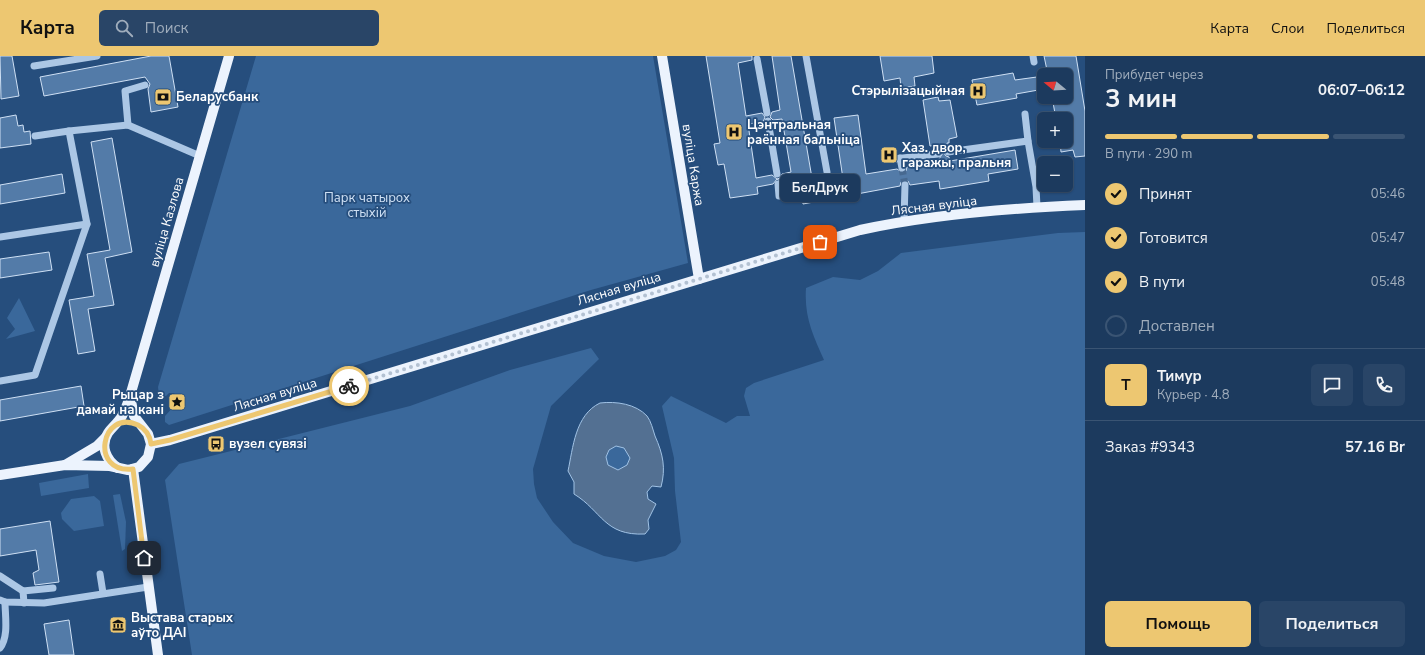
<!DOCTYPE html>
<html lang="ru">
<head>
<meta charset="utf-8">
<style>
  :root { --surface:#1c3a5e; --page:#294567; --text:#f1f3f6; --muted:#a0adbc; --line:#3a5473; --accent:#edc771 }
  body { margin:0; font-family:"Nunito Sans",sans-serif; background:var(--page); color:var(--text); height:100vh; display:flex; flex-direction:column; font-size:15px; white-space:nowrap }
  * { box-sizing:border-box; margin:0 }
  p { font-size:13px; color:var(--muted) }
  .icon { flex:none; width:22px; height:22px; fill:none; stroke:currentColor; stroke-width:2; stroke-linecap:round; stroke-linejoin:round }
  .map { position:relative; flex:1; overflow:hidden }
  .sheet { display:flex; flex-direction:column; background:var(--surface); width:340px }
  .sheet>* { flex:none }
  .needle { width:26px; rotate:288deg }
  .buttons { position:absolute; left:1037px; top:12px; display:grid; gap:8px }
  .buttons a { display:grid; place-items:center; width:36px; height:36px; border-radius:6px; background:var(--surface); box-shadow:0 1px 3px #0004,0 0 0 1px var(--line); font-size:20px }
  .pin { position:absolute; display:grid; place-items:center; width:34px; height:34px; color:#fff; margin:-17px; border-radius:8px; box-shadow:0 2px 6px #0006 }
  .courier { position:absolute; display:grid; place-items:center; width:40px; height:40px; margin:-20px; border:3px solid #edc771; border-radius:50%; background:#fff; color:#222; box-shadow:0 1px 5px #0007 }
  .bubble { position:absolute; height:28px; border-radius:6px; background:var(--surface); box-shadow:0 1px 3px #0004,0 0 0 1px var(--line); font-size:13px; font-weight:700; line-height:28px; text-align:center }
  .head em { font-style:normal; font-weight:700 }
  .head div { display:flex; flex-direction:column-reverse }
  .head { display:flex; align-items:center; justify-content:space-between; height:68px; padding:0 20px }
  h1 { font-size:26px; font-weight:700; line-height:30px }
  .bar { display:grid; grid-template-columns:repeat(4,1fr); gap:6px 4px; align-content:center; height:48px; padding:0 20px }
  .bar i { height:5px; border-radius:3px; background:var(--line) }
  .bar .current { background:var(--accent) }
  .bar p { grid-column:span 4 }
  .line { display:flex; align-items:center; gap:10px; padding:0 20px; border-top:1px solid var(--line) }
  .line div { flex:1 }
  .round { display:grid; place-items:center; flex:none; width:42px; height:42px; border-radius:6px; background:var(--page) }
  ol { padding:0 20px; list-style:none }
  li { display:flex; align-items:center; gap:12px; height:44px }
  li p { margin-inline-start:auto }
  li .icon { padding:4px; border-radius:50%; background:var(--accent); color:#111; stroke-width:4 }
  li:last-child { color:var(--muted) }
  li i { width:22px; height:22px; border:2px solid var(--line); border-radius:50% }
  .primary-button { display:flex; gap:8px; margin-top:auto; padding:8px 20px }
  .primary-button a { flex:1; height:46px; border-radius:6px; background:var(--accent); color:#111; font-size:16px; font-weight:700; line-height:46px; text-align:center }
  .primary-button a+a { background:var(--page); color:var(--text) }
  header { display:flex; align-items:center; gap:24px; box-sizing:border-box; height:56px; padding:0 20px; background:var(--accent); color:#111 }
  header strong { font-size:19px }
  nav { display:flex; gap:22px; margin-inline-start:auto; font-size:14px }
  .search { width:280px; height:36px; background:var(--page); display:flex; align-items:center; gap:10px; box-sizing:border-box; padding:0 14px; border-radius:6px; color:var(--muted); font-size:15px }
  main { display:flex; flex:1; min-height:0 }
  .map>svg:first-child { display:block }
  .green { fill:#3a689b }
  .water { fill:#537092; stroke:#a0c2e5; fill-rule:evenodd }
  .building { fill:#537ba8; stroke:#cfe0f4 }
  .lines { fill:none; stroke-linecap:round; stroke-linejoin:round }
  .minor-tunnel { stroke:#476990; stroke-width:7; stroke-dasharray:7 3.5; stroke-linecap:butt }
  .minor { stroke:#acc7e5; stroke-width:7 }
  .major { stroke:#ecf3fd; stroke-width:10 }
  .done { stroke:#b3c1d2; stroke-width:4; stroke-dasharray:0 7.2 }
  .route { stroke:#edc771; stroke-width:5 }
  .labels { text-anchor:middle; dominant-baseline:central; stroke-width:3.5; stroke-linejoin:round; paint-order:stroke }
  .poi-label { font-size:13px; font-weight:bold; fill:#fff; stroke:#264e7d; text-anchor:start }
  .street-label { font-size:13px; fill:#fff; stroke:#264e7d }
  .park-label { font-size:13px; fill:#cfe0f4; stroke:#264e7d }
</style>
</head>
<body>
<header>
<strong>Карта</strong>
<div class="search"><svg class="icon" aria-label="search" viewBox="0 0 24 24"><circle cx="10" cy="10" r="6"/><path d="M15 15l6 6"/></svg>Поиск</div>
<nav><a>Карта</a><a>Слои</a><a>Поделиться</a></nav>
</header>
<main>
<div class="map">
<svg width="1085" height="599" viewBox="0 0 1085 599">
  <rect width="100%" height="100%" fill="#264e7d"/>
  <g class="green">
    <path d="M256,0H653L688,207L591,234L169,369L165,366V360L176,348L177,341L174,337H169L166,340L159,339L158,331Z"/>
    <path d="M1085,176V599H192L165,424L179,408L410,350L510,314L591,292L599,303L551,350L533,413L534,428L537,442L553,466L573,487L604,500L636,506L665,500L676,494L681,486L675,435L674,402L662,350L671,340L726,367L737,360H750L744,340L746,332L754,327L824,304C813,279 804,261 806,232L833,221L860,224L878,215L901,197L1058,177Z"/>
    <path d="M19,242L35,275L6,283L15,273L7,262Z"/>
    <circle cx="618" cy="402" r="12"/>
    <path d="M88,418L89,432L41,440L39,427Z"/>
    <path d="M120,438L126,466L125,493L122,495L113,439Z"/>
    <path d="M94,440L100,445L104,470L74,475L62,463L61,457L71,443Z"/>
  </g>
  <path class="water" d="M600,347C616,345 636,348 647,360C651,365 653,374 655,380C663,398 666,412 661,431L652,430L647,436L648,443L656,448L648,464L649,473L645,478C604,480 602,455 574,438V426L568,415C573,392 575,359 600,347ZM616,390L624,392L630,402L627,409L618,414L608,409L606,401L609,394Z"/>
  <g class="building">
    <path d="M0,0H12L19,40L1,43Z"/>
    <path d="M151,0H169L178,51L151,56L148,33L150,28L145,21L44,40L40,21Z"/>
    <path d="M706,0H752V4L738,7L746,60L762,57L765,61L763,66L748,68L756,122L772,119L777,123L780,122L782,118L791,116L782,63L773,64L770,61L772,56L780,54L772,0H791L813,128L843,123L834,62L858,59L866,118L897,113L903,117L906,115L907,111L940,106L939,103L943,97L938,93L937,89L930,90L923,44L938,41L939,45L950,44L957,81L949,83V87H947V91L943,96L946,100L949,101L950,105L1015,94L1018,113L988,118L989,125L940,133L939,125L910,129L908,125L905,124L901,126L900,130L803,148L802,138L795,139L792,125L783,127L777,123L773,128L757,131L758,138L730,142L724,108L718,109L714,88L720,87Z"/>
    <path d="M880,0H932L934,17L914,21L915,30L901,32L900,22L884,25Z"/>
    <path d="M1044,0H1076L1085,55V100L1075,101L1073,94L1061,96L1060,85H1066V63H1056L1052,41H1066V19H1048Z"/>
    <path d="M1013,17L1015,24L1044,20V33L1016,38L1017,42L977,49L972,24Z"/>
    <path d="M16,59L18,70L23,69L24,76L30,75L31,88L0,92V62Z"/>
    <path d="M112,82L132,196L105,202L114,249L88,253L95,295L78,298L69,244L94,240L87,198L110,194L91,86Z"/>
    <path d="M62,118L65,137L0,148V129Z"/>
    <path d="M49,196L52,214L0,222V203Z"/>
    <path d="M81,330L84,350L0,365V344Z"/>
    <path d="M50,465L59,526L35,529L33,517L39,514L36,494L0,500V473Z"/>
    <path d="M69,564L74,599H49L44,568Z"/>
  </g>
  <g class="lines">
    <path class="minor-tunnel" d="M902,112L905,129"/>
    <g class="minor">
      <path d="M806,0L827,116"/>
      <path d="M1033,0L1034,6"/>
      <path d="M757,3L767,57"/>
      <path d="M34,10L97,0"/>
      <path d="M1025,58L1028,85"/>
      <path d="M768,65L777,118"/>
      <path d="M128,69L125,35L145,29"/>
      <path d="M69,75L128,69L200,100"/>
      <path d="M948,96L1028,85L1036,131L1037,151"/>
      <path d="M900,102L902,112"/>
      <path d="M894,103L938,98"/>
      <path d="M778,128L779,140"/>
      <path d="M904,164L905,129"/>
      <path d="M0,181L87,168"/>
      <path d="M0,325L35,319L87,168L69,75L35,80"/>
      <path d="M100,518L103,537"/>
      <path d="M0,520L23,535"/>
      <path d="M0,544L5,546L44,547L148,531"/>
      <path d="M24,547L23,535L53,532"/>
      <path d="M0,592C9,581 5,559 5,546"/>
    </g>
    <g class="major">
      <path d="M662,0L699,223"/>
      <path d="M151,388L170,384L860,174C933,158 1010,152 1085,149"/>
      <path d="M65,409L97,390L105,382"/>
      <path d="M118,412C106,404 100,390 108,377C112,371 118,367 122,360C125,354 128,347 130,340L229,0"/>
      <path d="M133,413L158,599"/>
      <path d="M0,419L65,409L110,410L128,414L139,411L148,401L151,388L148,378L134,360L130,340"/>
    </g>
  </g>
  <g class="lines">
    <path class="done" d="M349,330L820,186"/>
    <path class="route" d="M144,502L133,413C89,418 101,352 138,369C146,373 150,380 151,388L170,384L349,330"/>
  </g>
  <defs>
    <g id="hospital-square" transform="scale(0.9)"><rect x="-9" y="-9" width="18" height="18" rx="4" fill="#edc771" stroke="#264e7d"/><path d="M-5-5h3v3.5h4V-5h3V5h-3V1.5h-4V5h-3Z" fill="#111"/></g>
    <g id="bank-square" transform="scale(0.9)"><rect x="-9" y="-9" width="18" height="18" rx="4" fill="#edc771" stroke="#264e7d"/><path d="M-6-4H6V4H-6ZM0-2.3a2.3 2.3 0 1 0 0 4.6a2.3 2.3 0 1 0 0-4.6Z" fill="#111"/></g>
    <g id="sight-square" transform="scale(0.9)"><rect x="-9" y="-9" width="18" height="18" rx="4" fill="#edc771" stroke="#264e7d"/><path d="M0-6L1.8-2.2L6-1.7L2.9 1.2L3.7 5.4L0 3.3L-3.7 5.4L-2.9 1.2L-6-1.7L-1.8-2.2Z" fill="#111"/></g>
    <g id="bus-square" transform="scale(0.9)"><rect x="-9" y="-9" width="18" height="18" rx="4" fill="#edc771" stroke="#264e7d"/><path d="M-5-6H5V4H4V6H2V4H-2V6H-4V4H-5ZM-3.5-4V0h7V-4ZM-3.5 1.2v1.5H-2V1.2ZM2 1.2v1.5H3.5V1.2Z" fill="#111"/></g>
    <g id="museum-square" transform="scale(0.9)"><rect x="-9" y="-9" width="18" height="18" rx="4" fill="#edc771" stroke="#264e7d"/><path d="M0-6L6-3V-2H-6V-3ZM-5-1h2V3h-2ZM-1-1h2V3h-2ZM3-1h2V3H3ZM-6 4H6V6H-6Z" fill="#111"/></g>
  </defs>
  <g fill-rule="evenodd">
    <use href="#hospital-square" x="978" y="35"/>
    <use href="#bank-square" x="163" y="41"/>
    <use href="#hospital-square" x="734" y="76"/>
    <use href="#hospital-square" x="889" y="99"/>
    <use href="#sight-square" x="177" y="346"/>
    <use href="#bus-square" x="216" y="388"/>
    <use href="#museum-square" x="118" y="569"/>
  </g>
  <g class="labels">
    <g class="poi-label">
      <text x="965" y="35" text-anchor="end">Стэрылізацыйная</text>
      <text x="176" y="41">Беларусбанк</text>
      <text x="747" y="69">Цэнтральная<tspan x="747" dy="15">раённая бальніца</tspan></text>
      <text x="902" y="92">Хаз. двор,<tspan x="902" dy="15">гаражы, пральня</tspan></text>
      <text x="164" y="339" text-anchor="end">Рыцар з<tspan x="164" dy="15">дамай на кані</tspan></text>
      <text x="229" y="388">вузел сувязі</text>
      <text x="131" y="562">Выстава старых<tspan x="131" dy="15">аўто ДАІ</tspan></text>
    </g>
    <g class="street-label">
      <text transform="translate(693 109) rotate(81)">вуліца Каржа</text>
      <text transform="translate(934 150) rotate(-7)">Лясная вуліца</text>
      <text transform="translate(167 166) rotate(-74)">вуліца Казлова</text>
      <text transform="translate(619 233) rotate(-17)">Лясная вуліца</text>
      <text transform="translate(275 339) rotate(-17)">Лясная вуліца</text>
    </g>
    <g class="park-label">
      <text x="367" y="142">Парк чатырох<tspan x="367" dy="15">стыхій</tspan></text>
    </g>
  </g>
</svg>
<div class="buttons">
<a><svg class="needle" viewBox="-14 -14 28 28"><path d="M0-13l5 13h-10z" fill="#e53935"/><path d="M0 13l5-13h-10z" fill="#a0adbc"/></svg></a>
<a>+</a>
<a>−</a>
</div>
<div class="pin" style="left:820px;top:186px;background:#ea580c"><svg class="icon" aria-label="bag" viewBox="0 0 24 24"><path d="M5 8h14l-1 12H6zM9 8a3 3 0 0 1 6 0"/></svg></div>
<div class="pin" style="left:144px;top:502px;background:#1f2937"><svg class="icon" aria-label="home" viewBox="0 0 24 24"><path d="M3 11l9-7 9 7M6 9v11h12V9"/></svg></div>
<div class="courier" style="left:349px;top:330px"><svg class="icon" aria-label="bike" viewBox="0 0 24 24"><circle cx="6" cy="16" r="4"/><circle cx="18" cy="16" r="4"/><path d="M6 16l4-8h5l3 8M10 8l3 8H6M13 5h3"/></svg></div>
<div class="bubble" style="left:780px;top:118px;width:80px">БелДрук</div>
</div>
<section class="sheet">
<div class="head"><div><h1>3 мин</h1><p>Прибудет через</p></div><em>06:07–06:12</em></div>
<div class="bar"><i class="current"></i><i class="current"></i><i class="current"></i><i></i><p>В пути · 290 m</p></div>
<ol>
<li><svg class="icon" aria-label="check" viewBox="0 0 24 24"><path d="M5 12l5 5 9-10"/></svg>Принят<p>05:46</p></li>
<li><svg class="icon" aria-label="check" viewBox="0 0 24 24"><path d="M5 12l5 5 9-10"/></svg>Готовится<p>05:47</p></li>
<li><svg class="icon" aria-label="check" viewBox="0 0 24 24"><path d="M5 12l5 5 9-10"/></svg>В пути<p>05:48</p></li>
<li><i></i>Доставлен</li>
</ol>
<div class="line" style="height:72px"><b class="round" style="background:var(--accent);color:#111">Т</b><div><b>Тимур</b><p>Курьер · 4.8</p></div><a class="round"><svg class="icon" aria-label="chat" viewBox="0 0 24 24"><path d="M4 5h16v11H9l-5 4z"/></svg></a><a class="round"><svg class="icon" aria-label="phone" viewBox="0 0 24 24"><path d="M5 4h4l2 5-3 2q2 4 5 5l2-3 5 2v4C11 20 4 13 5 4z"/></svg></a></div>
<div class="line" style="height:52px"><div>Заказ #9343</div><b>57.16 Br</b></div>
<div class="primary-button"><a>Помощь</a><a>Поделиться</a></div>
</section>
</main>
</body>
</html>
